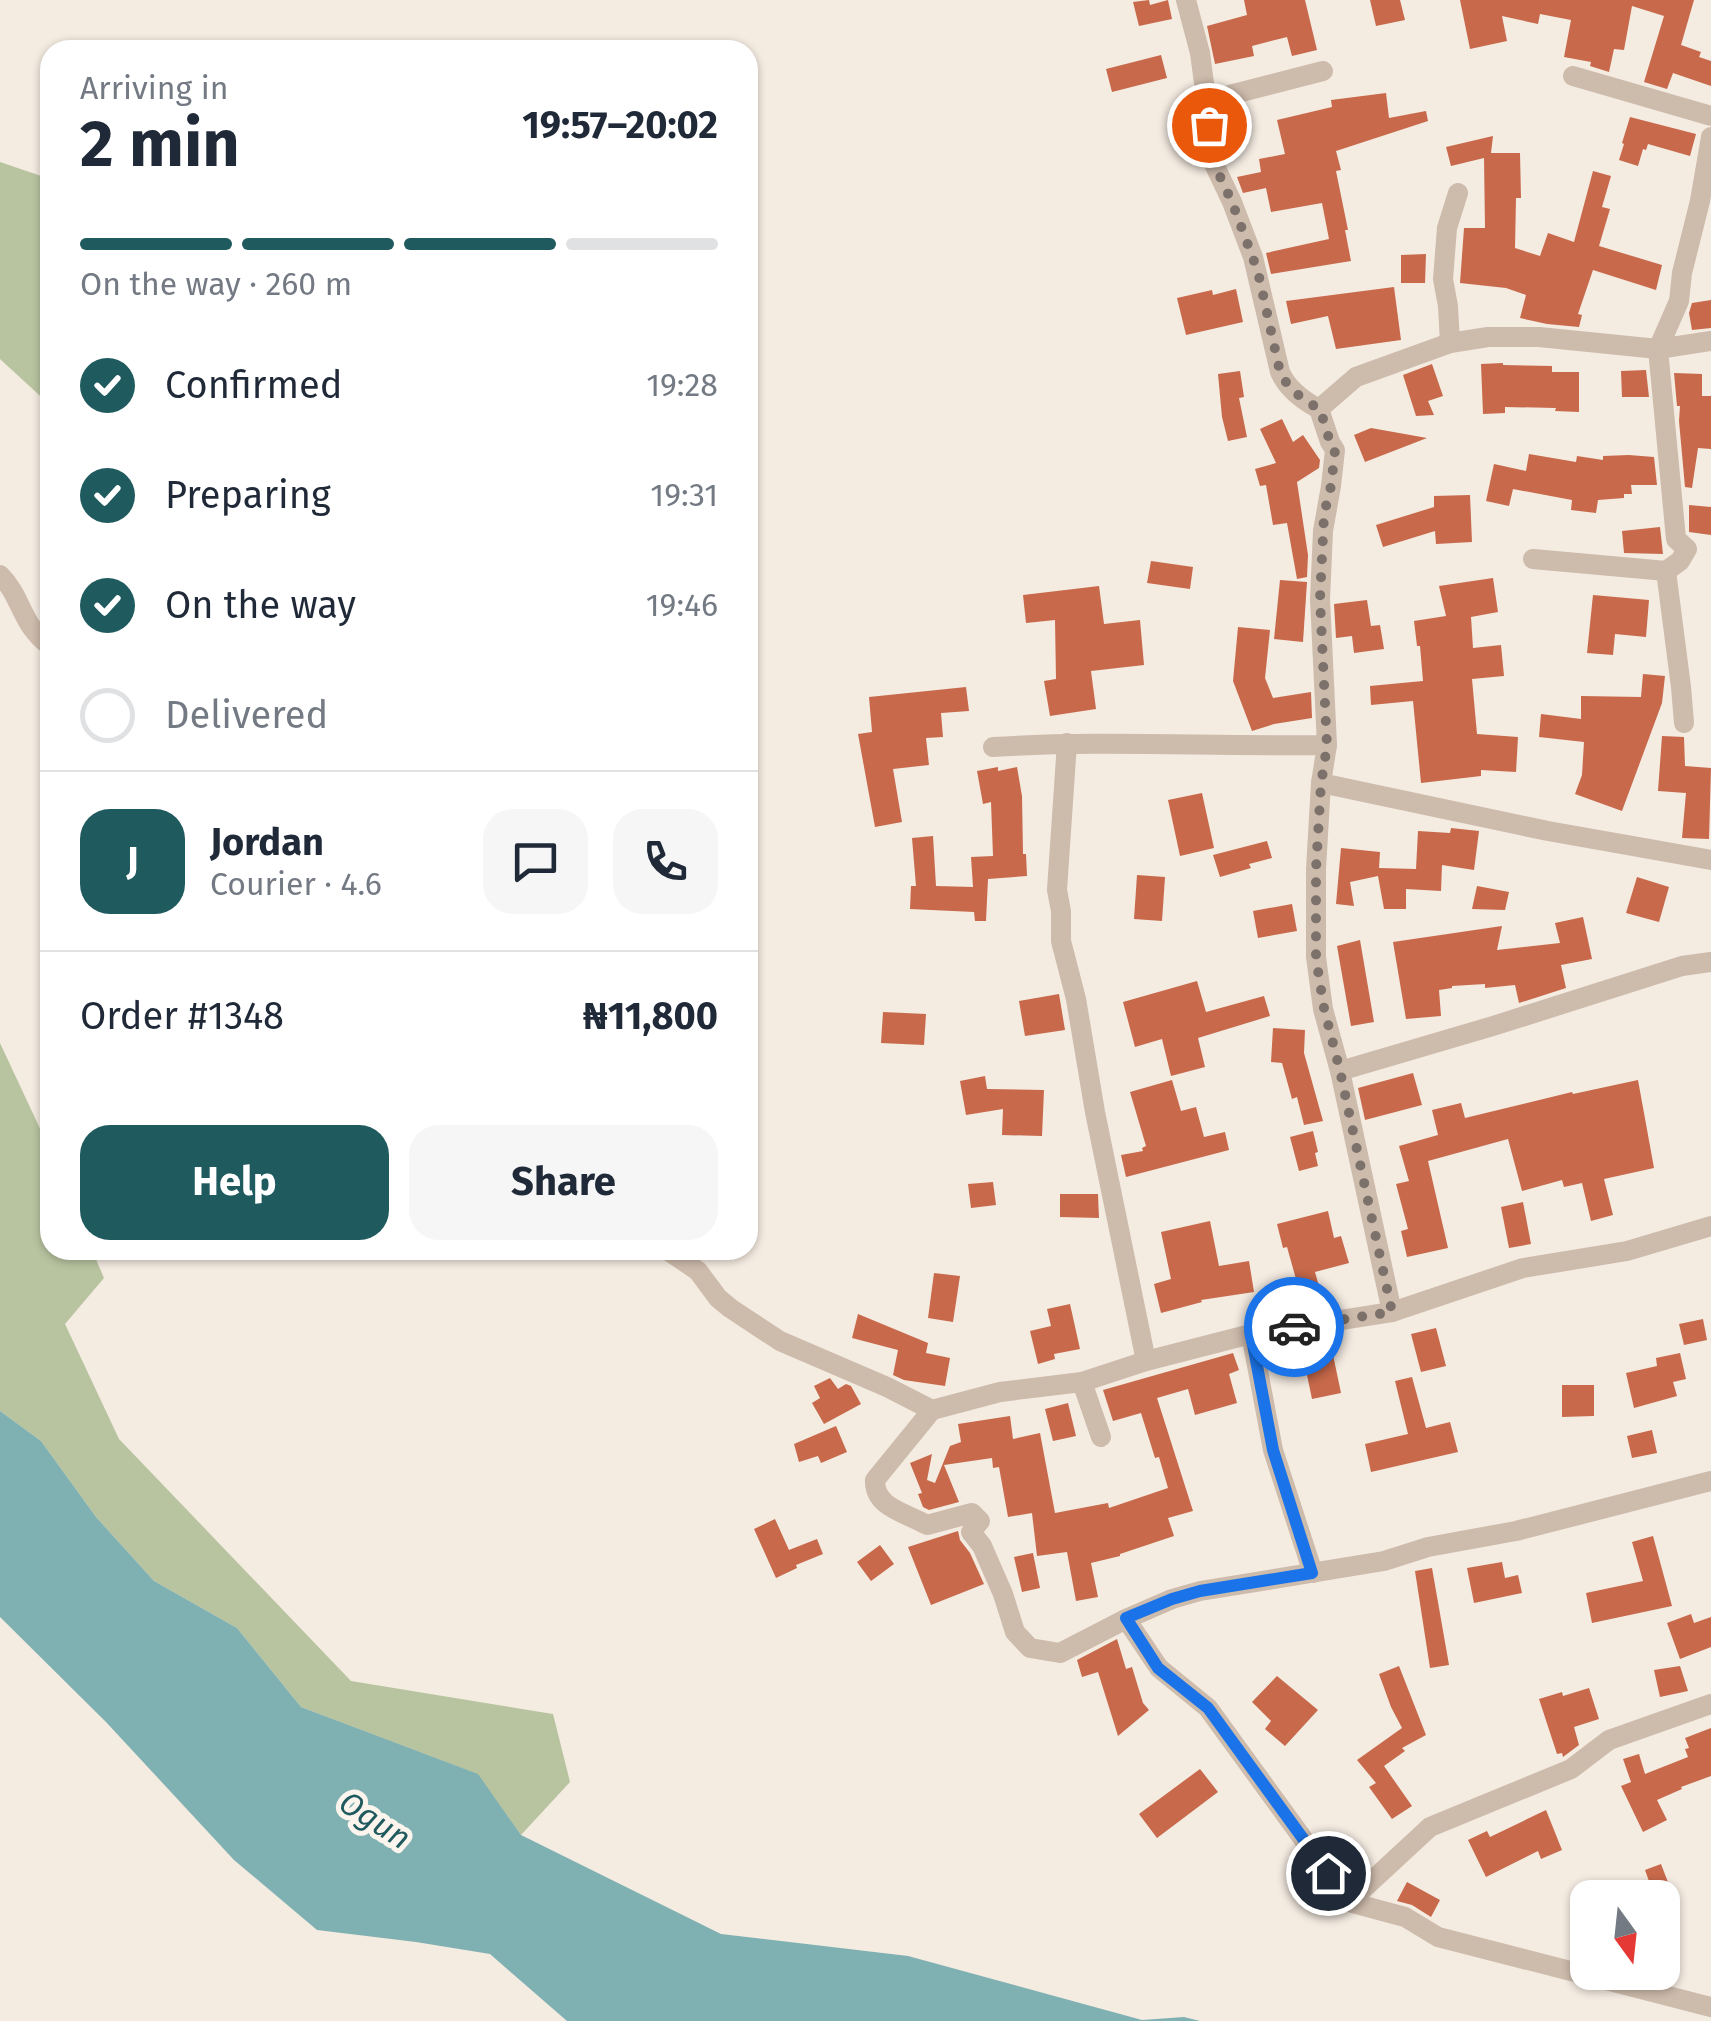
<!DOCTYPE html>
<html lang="en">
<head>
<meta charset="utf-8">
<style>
  :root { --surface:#fff; --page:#f6f6f7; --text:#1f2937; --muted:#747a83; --line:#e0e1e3; --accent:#1f5a5e }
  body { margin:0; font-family:"Fira Sans",sans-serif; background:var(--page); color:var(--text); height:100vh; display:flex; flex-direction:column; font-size:38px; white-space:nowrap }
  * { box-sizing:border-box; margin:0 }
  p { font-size:32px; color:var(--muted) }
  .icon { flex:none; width:55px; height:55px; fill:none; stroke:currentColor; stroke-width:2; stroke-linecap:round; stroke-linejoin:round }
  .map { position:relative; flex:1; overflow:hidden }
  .details { position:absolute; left:40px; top:40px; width:718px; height:1220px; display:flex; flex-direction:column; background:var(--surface); border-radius:30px; box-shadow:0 2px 8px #0004 }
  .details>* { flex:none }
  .needle { width:65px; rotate:165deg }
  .controls { position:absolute; left:1570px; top:1880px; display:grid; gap:20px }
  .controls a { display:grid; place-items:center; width:110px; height:110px; border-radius:20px; background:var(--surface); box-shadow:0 2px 8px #0004; font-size:50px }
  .pin { position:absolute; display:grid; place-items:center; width:85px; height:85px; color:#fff; margin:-42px; border:5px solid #fff; border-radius:50%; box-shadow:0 2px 10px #0007 }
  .courier { position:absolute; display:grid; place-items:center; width:100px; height:100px; margin:-50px; border:8px solid #1a73e8; border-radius:50%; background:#fff; color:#222; box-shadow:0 2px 12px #0007 }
  .headline em { font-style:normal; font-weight:700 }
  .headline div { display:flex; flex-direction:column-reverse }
  .headline { display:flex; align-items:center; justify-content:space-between; height:170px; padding:0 40px }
  h1 { font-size:65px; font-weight:700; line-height:75px }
  .bar { display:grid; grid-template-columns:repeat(4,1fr); gap:15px 10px; align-content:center; height:120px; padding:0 40px }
  .bar i { height:12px; border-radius:8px; background:var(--line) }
  .bar .current { background:var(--accent) }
  .bar p { grid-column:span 4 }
  .line { display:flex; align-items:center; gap:25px; padding:0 40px; border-top:2px solid var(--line) }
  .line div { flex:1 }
  .round { display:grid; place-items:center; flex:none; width:105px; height:105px; border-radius:30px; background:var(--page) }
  ol { padding:0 40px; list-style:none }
  li { display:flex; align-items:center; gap:30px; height:110px }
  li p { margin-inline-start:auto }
  li .icon { padding:10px; border-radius:50%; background:var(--accent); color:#fff; stroke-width:4 }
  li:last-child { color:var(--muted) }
  li i { width:55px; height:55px; border:5px solid var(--line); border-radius:50% }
  .action { display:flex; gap:20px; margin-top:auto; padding:20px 40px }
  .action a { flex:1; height:115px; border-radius:30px; background:var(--accent); color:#fff; font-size:40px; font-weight:700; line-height:115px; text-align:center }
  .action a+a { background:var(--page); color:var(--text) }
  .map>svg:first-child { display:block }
  .green { fill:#b8c4a0 }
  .water { fill:#7fb0b2 }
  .building { fill:#c8694b }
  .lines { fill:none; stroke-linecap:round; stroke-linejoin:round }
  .minor { stroke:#cdbbac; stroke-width:20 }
  .done { stroke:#7c716b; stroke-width:10; stroke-dasharray:0 18 }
  .route { stroke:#1a73e8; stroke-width:12 }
  .labels { text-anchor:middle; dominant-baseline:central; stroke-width:10; stroke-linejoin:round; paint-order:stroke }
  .water-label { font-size:32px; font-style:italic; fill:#1f5a5e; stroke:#fbf5ee }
</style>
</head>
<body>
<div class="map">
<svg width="1711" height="2021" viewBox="0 0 1711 2021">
  <rect width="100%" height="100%" fill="#f4ebe1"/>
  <g class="green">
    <path d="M0,162L50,179V405L0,359Z"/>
    <path d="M0,1043L50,1150V1250H92L104,1278L65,1324L119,1439L351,1681L553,1714L570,1782L521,1835L477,1774L301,1707L237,1628L154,1581L96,1517L41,1441L0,1411Z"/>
  </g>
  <path class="water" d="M0,1411L41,1441L96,1517L154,1581L237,1628L301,1707L478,1774L521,1835L721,1934L908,1956L1142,2020L1184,2017L1200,2021H567L490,1954L416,1942L317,1930L234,1860L106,1722L0,1617Z"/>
  <g class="building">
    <path d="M1149,0L1150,5L1168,0L1172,19L1139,26L1133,2Z"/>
    <path d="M1244,0H1305L1317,50L1292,56L1287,37L1252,46L1254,56L1215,64L1207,26L1247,15Z"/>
    <path d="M1370,0H1400L1405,20L1376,26Z"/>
    <path d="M1460,0H1694L1681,45L1701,52L1699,57L1711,61V86L1673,73L1667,89L1644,82L1664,16L1632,6L1624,50L1614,49L1609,72L1590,66L1591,62L1564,57L1571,20L1540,14L1538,24L1502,16L1507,41L1470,49Z"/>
    <path d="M1161,55L1167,78L1112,92L1106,69Z"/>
    <path d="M1386,93L1389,118L1426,111L1428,121L1336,151L1341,170L1336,171L1348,230H1345L1351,261L1271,274L1266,253L1329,239L1322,203L1271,212L1266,188L1243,193L1237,177L1261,172L1259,159L1285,154L1277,120L1332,107L1331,100Z"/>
    <path d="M1630,117L1696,134L1690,156L1648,144L1646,150L1643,149L1638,166L1619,160L1624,144L1622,143Z"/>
    <path d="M1493,136L1491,153H1520L1521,198H1516L1515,248L1540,256L1548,233L1574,242L1593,171L1611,176L1602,207L1610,209L1599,246L1662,265L1656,290L1593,270L1578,314L1582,315L1579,327L1547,324L1520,318L1526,295L1506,288L1460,283L1464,228H1485L1484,158L1451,166L1446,147Z"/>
    <path d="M1426,254L1425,283H1401V255Z"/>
    <path d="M1394,287L1401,340L1336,349L1328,316L1291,324L1286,301Z"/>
    <path d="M1236,289L1243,322L1186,335L1177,298L1212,290L1213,295Z"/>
    <path d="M1711,300V328L1692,330L1689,313L1692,303Z"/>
    <path d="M1503,363V365L1552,366V372H1579V412L1555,411L1556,408L1505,407V413L1483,414L1481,364Z"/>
    <path d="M1432,364L1443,396L1428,401L1434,415L1416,416L1403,375Z"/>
    <path d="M1646,370L1649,397H1622L1621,371Z"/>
    <path d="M1240,371L1244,397L1239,398L1247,437L1228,441L1222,417L1218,374Z"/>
    <path d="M1674,373L1702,374V396H1711V449L1698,448L1692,488L1685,487L1679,421L1680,406H1677Z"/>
    <path d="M1282,419L1293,442L1303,435L1320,460L1319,468L1297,482L1308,555L1307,577L1297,579L1287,523L1273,525L1266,485L1260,486L1255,469L1276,463L1260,429Z"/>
    <path d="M1371,428L1427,438L1365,462L1354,435Z"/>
    <path d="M1529,454L1576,462L1577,456L1603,460V456L1629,455L1654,457L1657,485H1631L1632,494H1624V498L1598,500L1596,513L1571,510L1572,500L1513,489L1509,506L1486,501L1494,464L1526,471Z"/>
    <path d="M1470,495L1472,542L1436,544L1435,531L1383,547L1376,525L1434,507V496Z"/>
    <path d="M1689,505L1711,507V535L1689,532Z"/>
    <path d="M1660,527L1663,554L1624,553L1622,531Z"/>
    <path d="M1151,561L1193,567L1190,589L1147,583Z"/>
    <path d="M1493,578L1498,612L1471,617L1473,648L1501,645L1504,676L1472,679L1477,734L1518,737L1516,772L1481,770V776L1421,783L1413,701L1371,705L1370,686L1423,681L1420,646H1417L1414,621L1446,616L1439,586Z"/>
    <path d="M1280,580L1307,582L1303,642L1274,639Z"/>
    <path d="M1099,586L1104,624L1140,620L1144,665L1091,671L1096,709L1050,716L1044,681L1056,679L1055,620L1026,623L1023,595Z"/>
    <path d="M1593,595L1649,600L1646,637L1615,634L1613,655L1587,653Z"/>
    <path d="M1367,600L1371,626L1380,625L1384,649L1354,653L1352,636L1336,638L1334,604Z"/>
    <path d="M1238,627L1270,630L1265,678L1273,698L1311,692L1312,718L1274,724L1252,731L1233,681Z"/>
    <path d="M1643,674L1665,676L1662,703L1622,811L1575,794L1582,775L1584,742L1539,737L1541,714L1581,719V696L1641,697Z"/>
    <path d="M966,687L969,711L941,713L943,737L926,738L929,765L893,769L902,822L875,827L858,734L872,732L869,697Z"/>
    <path d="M1662,736L1684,737L1685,766L1711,768L1709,839L1682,838L1686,793L1658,791Z"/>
    <path d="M998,767V771L1017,767L1022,796L1023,854H1026L1027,876L988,879L986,921H975L974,912L910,909L911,886H916L912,838L933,836L936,886L973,887L971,857L993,856L991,802L983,804L977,771Z"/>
    <path d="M1202,793L1214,848L1180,856L1168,800Z"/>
    <path d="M1451,828L1479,831L1474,870L1442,865L1441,891L1406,889V909H1384L1378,876L1350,882L1354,906L1336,904L1341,848L1380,852L1379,868L1416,869L1418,831L1450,833Z"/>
    <path d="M1267,841L1272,858L1249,864L1251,868L1220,877L1213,855Z"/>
    <path d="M1137,875L1165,877L1162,921L1134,919Z"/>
    <path d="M1637,877L1669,887L1659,922L1626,913Z"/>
    <path d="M1477,886L1509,892L1505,910L1472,909Z"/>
    <path d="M1292,904L1297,931L1258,938L1253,911Z"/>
    <path d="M1583,917L1592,959L1561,965L1566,988L1519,1003L1515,985L1485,988V984L1452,986V988L1439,990L1441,1016L1406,1019L1393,942L1502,926L1497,950L1560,943L1555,923Z"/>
    <path d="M1360,940L1374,1022L1351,1026L1337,946Z"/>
    <path d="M1197,981L1206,1012L1264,996L1270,1016L1198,1038L1205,1067L1171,1076L1162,1039L1135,1047L1123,1002Z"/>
    <path d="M1059,994L1065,1030L1025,1036L1019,1001Z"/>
    <path d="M883,1012L926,1014L924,1045L881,1043Z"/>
    <path d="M1273,1028L1305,1030L1304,1053L1323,1121L1304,1125L1297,1097L1292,1099L1282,1063L1271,1062Z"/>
    <path d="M1413,1073L1422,1105L1365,1120L1358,1088Z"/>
    <path d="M985,1076L987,1089L1044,1090L1042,1136L1002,1135L1003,1109L966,1115L960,1081Z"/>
    <path d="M1172,1080L1181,1111L1196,1107L1204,1137L1225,1132L1229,1150L1126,1177L1121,1155L1143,1151L1142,1148L1146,1146L1130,1092Z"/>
    <path d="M1638,1080L1654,1168L1604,1179L1613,1215L1591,1221L1582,1183L1564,1187L1562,1180L1522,1191L1508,1139L1428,1161L1448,1248L1407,1257L1401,1231L1408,1229L1396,1184L1409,1181L1399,1146L1438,1135L1432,1110L1461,1103L1465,1118L1572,1092L1573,1094Z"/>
    <path d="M1313,1131L1318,1152L1315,1153L1318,1166L1299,1171L1290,1137Z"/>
    <path d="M993,1182L996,1205L971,1208L968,1184Z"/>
    <path d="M1060,1194H1098L1099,1218L1060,1217Z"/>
    <path d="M1523,1202L1531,1244L1509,1248L1501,1207Z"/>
    <path d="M1328,1211L1334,1238L1341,1236L1349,1263L1315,1272L1322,1297L1283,1306L1278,1283L1296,1279L1287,1247L1283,1248L1277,1224Z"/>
    <path d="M1210,1221L1219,1266L1249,1261L1254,1292L1201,1300L1202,1302L1161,1313L1154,1284L1171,1279L1161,1232Z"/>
    <path d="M934,1273L960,1276L953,1322L928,1318Z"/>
    <path d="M1070,1304L1080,1349L1054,1354L1055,1359L1038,1364L1030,1331L1051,1326L1047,1309Z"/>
    <path d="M858,1314L928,1343L926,1353L950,1358L945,1386L904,1380L893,1375L898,1350L852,1338Z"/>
    <path d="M1703,1319L1707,1340L1684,1345L1679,1324Z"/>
    <path d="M1436,1328L1446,1366L1421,1372L1411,1334Z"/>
    <path d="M1332,1350L1341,1393L1312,1399L1303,1356Z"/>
    <path d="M1233,1353L1239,1370L1229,1374L1237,1403L1195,1415L1188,1389L1157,1398L1193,1511L1168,1518L1174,1536L1120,1554V1556L1091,1563L1098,1597L1076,1601L1067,1552L1037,1556L1032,1513L1008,1517L999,1467L993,1468L992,1458L944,1465L959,1502L929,1510L923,1507L918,1494L922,1493L910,1463L932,1454L927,1480L935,1483L950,1446L961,1442L958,1424L1010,1416L1013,1439L1040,1433L1055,1513L1108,1503L1109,1508L1168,1488L1159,1457L1155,1458L1141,1413L1113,1421L1103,1390Z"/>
    <path d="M1680,1353L1686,1379L1673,1382L1677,1396L1634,1408L1626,1373L1657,1366L1656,1358Z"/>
    <path d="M1412,1377L1426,1428L1450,1422L1458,1452L1371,1472L1365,1444L1408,1434L1395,1381Z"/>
    <path d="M830,1378L838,1389L846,1384L851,1386L861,1404L824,1424L812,1403L820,1398L814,1386Z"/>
    <path d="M1562,1385H1594V1416L1562,1417Z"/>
    <path d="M1068,1403L1076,1436L1053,1441L1045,1409Z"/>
    <path d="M836,1426L847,1452L821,1463L818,1456L799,1462L794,1444Z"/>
    <path d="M1652,1430L1657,1453L1632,1458L1627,1436Z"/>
    <path d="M775,1519L789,1550L817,1539L823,1554L796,1565L797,1568L776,1578L754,1529Z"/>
    <path d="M958,1531L960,1540L970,1553L984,1584L931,1605L908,1547Z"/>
    <path d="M1653,1536L1672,1606L1592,1623L1586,1593L1643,1581L1632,1542Z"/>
    <path d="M880,1545L894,1564L871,1581L857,1562Z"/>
    <path d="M1033,1553L1040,1588L1022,1592L1014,1557Z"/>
    <path d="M1502,1562L1505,1578L1518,1575L1522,1593L1474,1603L1467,1568Z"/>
    <path d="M1432,1568L1449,1665L1430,1668L1415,1571Z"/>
    <path d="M1691,1614L1694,1623L1711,1617V1647L1680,1659L1667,1623Z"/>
    <path d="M1117,1639L1126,1669L1132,1667L1143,1703L1149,1710L1118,1736L1098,1672L1082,1677L1077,1660Z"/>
    <path d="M1399,1666L1426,1735L1402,1748L1405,1751L1384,1766L1412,1806L1392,1819L1369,1787L1376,1783L1357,1760L1402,1728L1391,1707L1379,1674Z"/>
    <path d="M1680,1666L1688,1691L1660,1697L1654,1670Z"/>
    <path d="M1277,1676L1318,1710L1285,1746L1265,1729L1271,1721L1252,1702Z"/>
    <path d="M1589,1688L1599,1719L1574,1727L1579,1745L1563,1757L1562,1753L1557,1754L1539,1699L1562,1692L1563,1696Z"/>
    <path d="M1711,1728V1776L1681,1787L1682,1789L1657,1800L1667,1820L1643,1832L1621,1786L1631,1782L1623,1759L1639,1754L1645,1774L1688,1757L1685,1749L1689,1748L1685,1738Z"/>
    <path d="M1200,1769L1218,1792L1157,1838L1139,1814Z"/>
    <path d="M1546,1810L1562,1850L1541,1859L1538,1851L1486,1877L1468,1840L1487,1831L1490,1837Z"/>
    <path d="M1661,1864L1674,1898H1655L1645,1870Z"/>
    <path d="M1407,1882L1440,1900L1431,1917L1412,1905L1397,1901Z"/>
  </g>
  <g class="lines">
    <g class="minor">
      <path d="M1186,0L1200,53L1215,166L1232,202L1253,257L1280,372C1287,388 1304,401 1319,409L1330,442L1335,450L1331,486L1323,531L1320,599L1327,745L1321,783L1316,869V957L1323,1009L1340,1071L1392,1312"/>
      <path d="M1573,76L1711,116"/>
      <path d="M1206,101L1323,71"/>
      <path d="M1450,343L1448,306L1443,279L1447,228L1458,193"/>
      <path d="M1319,409L1356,377L1450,343L1488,337H1539L1658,349L1711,341"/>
      <path d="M1533,559L1666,571L1680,561L1687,549L1676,539L1658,349L1679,301L1682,273L1700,201L1711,137"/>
      <path d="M1666,571L1681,687L1684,723"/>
      <path d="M0,575C23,598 20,624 50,646"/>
      <path d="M1067,743L1057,890L1061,911V941L1076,999L1095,1112L1146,1361"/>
      <path d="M993,747C1104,740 1216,747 1327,745"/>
      <path d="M1321,783L1548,831L1711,860"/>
      <path d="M1340,1071L1493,1026L1682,966L1711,962"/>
      <path d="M1711,1226L1627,1251L1523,1268L1392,1312L1251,1334L1146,1361L1082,1382L1000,1392L932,1410L875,1480C874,1508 907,1513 927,1525L972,1513L980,1521L971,1532L982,1546L1003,1594L1015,1632L1030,1648L1060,1653L1126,1619L1172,1599L1200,1591L1384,1561L1428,1547L1516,1531L1711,1481"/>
      <path d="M667,1250L698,1271L718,1298L730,1308L780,1341L887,1387L932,1410"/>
      <path d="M1251,1334L1273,1450L1313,1573"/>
      <path d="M1082,1382L1101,1437"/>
      <path d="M1126,1619L1159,1668L1208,1708L1349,1902L1405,1917L1438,1937L1711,2007"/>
      <path d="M1349,1902L1430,1827L1571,1769L1609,1740L1711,1704"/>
    </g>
  </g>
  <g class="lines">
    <path class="done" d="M1209,125L1215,166L1232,202L1258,272L1280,372C1287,388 1304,401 1320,409L1330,442L1335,450L1331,486L1324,514L1320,599L1327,746L1321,784L1316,869V958L1324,1008L1340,1071L1392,1312L1294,1327"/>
    <path class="route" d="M1294,1327L1251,1334L1273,1450L1312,1573L1200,1591L1172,1599L1126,1618L1158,1668L1208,1708L1328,1873"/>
  </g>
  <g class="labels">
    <g class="water-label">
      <text transform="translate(375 1820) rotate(33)">Ogun</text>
    </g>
  </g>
</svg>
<div class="controls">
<a><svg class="needle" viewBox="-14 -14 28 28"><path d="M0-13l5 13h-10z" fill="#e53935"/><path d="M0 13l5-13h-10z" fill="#747a83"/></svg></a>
</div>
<div class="pin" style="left:1209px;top:125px;background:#ea580c"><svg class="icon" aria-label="bag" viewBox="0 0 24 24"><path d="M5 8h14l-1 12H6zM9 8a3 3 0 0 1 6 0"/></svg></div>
<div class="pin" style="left:1328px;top:1873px;background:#1f2937"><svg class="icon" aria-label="home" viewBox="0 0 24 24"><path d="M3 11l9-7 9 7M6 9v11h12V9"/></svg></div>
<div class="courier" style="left:1294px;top:1327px"><svg class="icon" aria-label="car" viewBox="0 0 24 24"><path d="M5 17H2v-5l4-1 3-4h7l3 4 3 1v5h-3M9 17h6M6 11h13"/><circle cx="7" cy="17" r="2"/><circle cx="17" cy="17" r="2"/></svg></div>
<section class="details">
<div class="headline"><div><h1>2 min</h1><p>Arriving in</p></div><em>19:57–20:02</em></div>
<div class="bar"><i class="current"></i><i class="current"></i><i class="current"></i><i></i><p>On the way · 260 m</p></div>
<ol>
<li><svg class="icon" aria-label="check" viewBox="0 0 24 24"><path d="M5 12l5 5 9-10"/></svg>Confirmed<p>19:28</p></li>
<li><svg class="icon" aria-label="check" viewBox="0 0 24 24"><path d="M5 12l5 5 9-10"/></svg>Preparing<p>19:31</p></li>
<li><svg class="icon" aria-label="check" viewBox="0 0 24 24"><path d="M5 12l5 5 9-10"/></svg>On the way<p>19:46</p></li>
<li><i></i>Delivered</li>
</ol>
<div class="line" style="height:180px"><b class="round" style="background:var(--accent);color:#fff">J</b><div><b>Jordan</b><p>Courier · 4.6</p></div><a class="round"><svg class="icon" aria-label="chat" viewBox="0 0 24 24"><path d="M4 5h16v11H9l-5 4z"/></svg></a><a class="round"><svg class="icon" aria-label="phone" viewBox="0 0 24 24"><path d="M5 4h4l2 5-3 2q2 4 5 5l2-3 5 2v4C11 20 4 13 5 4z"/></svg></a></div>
<div class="line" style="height:130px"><div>Order #1348</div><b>₦11,800</b></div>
<div class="action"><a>Help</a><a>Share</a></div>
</section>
</div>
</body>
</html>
